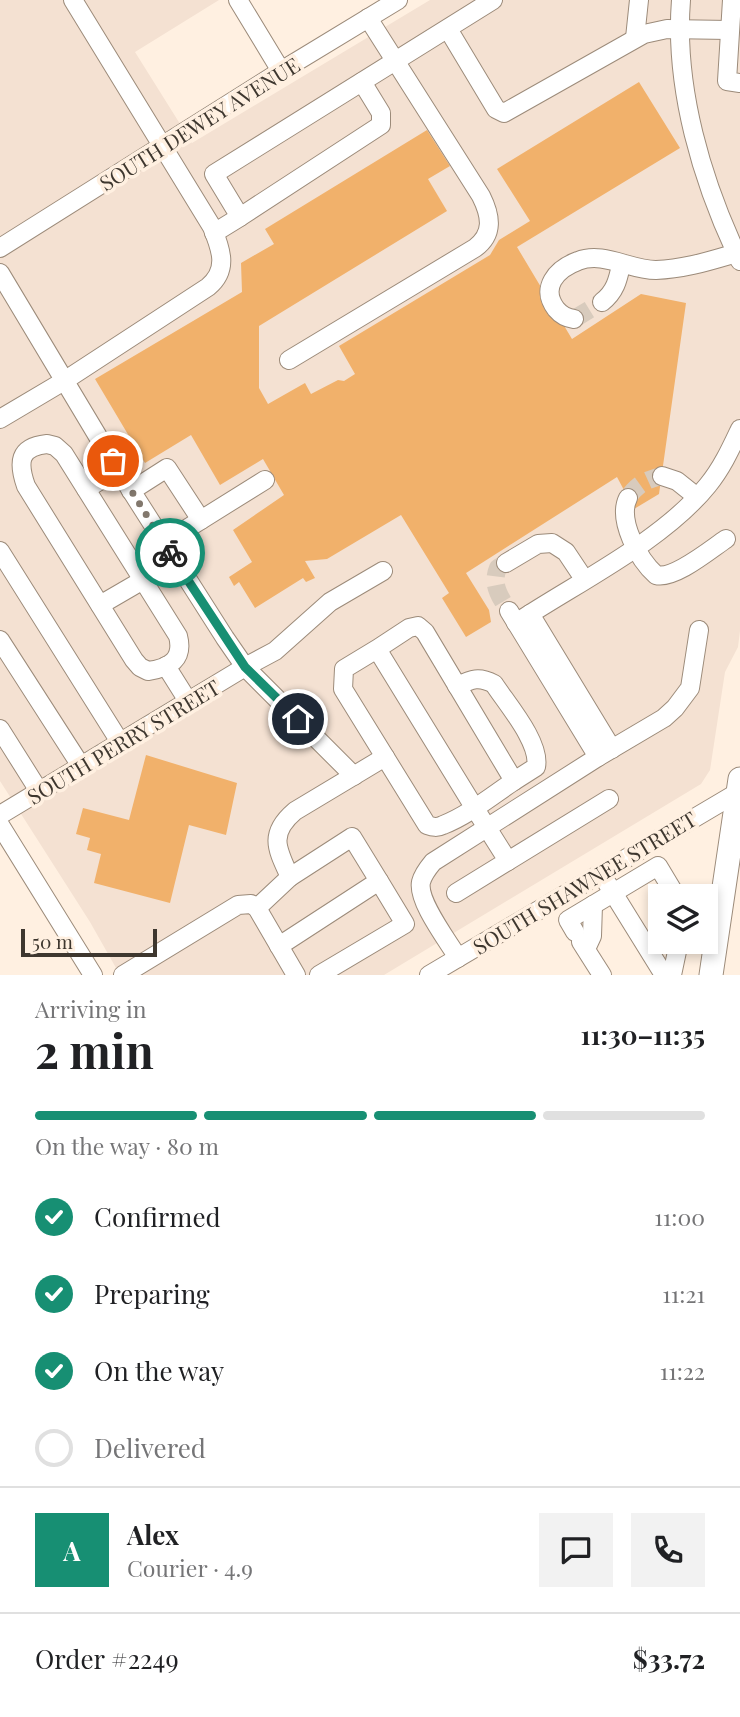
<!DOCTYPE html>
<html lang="en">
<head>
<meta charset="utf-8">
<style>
  :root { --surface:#fff; --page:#f2f2f2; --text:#202124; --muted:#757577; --line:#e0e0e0; --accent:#178f73 }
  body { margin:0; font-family:"Playfair Display",serif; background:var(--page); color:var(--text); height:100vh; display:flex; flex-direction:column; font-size:26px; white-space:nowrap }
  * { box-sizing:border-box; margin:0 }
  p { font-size:23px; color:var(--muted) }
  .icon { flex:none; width:38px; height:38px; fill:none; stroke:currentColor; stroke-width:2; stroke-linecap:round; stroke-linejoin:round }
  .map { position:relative; height:975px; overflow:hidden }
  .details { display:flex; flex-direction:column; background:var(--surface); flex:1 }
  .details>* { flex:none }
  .controls { position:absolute; left:648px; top:884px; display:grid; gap:14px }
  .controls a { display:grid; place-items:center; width:70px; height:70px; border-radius:0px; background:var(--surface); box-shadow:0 4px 10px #0003; font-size:35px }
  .scale { position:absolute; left:21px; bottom:18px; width:136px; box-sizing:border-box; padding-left:7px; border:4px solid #3e372f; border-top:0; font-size:19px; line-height:24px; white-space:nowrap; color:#3e372f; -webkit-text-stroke:5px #fff0e1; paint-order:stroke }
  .pin { position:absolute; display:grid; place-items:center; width:60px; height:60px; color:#fff; margin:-30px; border:4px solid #fff; border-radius:50%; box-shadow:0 2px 7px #0007 }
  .courier { position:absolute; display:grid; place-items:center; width:70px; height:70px; margin:-35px; border:5px solid #178f73; border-radius:50%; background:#fff; color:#222; box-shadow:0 2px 9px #0007 }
  .headline em { font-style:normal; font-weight:700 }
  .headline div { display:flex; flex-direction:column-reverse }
  .headline { display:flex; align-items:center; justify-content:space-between; height:119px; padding:0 35px }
  h1 { font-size:46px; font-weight:700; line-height:52px }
  .bar { display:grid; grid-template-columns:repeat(4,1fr); gap:10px 7px; align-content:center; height:84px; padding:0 35px }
  .bar i { height:9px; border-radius:5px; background:var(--line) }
  .bar .on { background:var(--accent) }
  .bar p { grid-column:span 4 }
  .line { display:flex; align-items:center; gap:18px; padding:0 35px; border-top:2px solid var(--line) }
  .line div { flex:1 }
  .round { display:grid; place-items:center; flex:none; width:74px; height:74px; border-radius:0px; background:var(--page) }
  ol { padding:0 35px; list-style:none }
  li { display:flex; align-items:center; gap:21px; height:77px }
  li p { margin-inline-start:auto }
  li .icon { padding:7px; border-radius:50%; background:var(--accent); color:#fff; stroke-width:4 }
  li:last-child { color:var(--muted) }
  li i { width:38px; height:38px; border:4px solid var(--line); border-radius:50% }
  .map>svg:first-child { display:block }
  .medical { fill:#f4e1d2 }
  .building { fill:#f1b16b }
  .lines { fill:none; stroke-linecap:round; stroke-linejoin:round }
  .minor-tunnel { stroke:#d8cbbd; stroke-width:18; stroke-dasharray:18 9; stroke-linecap:butt }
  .minor-casing { stroke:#9c8b7a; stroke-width:20 }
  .major-casing { stroke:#9c8b7a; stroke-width:25 }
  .minor { stroke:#fff; stroke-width:18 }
  .major { stroke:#fff; stroke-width:23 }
  .done { stroke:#82786d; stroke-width:7; stroke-dasharray:0 12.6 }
  .route { stroke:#178f73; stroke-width:9 }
  .labels { text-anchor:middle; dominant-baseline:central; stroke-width:7; stroke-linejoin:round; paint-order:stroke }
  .street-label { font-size:21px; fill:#3e372f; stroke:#fff0e1 }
</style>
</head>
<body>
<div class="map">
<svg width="740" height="975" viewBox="0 0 740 975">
  <rect width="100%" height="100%" fill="#fff0e1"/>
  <path class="medical" d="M0,0H219L135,52L192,143L430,0H740V631L738,647L725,672L710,770L701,784L384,975H120L90,922L0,781Z"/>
  <g class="building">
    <path d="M639,82L680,148L517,247L572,339L641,294L686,303L659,494L634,509L617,477L466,573L489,610L491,622L466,637L442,598L449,593L401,515L327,559L305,561L315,578L306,582L303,578L255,608L239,582L234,586L229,577L252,562L233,530L284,495L263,459L220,485L191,435L145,463L95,379L242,292L241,263L274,244L265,229L427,130L450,166L428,179L447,211L259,326V388L268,404L305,383L311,394L338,380L344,381L355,374L339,346L490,255L499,240L530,221L497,169Z"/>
    <path d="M146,755L237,783L226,835L189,825L170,903L94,883L101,854L87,850L90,838L76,834L83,808L129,820Z"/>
  </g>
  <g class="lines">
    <g class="minor-tunnel">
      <path d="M574,319L602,302"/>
      <path d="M628,498C636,485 647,479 662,476"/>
      <path d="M506,563L498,568C491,585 500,597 509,611"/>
    </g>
    <g class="minor-casing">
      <g id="minor">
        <path d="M238,0L281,71"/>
        <path d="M681,0C674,88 702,182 740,261"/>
        <path d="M732,0L727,81L740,83"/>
        <path d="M448,29L496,109L504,113L644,34L667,29L729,30"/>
        <path d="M635,38L639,0"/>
        <path d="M240,217L381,125V113L362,82"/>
        <path d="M214,233L240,217L214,174L493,0"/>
        <path d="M0,248L281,71L398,0"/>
        <path d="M0,273L118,470L225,638L245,667L354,776"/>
        <path d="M602,302C615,292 618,280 621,265"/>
        <path d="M574,319C566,318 561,315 556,309C540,288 556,269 578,261C603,251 630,270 656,270C686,269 712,260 740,252"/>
        <path d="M289,360L475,248C494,234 491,216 481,196L368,18"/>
        <path d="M0,419L64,381L208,287C229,270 221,249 212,227L73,0"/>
        <path d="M47,444L55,446L64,454L178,636C184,659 170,668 148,671L140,667L134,660L26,486C18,463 18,447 47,444Z"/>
        <path d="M662,476L677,481L697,497"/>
        <path d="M86,489L118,470"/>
        <path d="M131,491L167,468L201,520"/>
        <path d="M628,498C617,520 639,560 656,575C674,580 711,549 726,539"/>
        <path d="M164,543L265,480"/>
        <path d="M0,551L120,742"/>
        <path d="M506,563L538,544L552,543L566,552L584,579"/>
        <path d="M100,605L143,580"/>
        <path d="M509,611L598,757"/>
        <path d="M530,614L612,749"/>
        <path d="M516,623C576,583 663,541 708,485C722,468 731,448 740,429"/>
        <path d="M0,640L81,766"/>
        <path d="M377,649L344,669L343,689L427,825C433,827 437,828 443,825C467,816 493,795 514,781L425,632L418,626L409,628L377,649L474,807L508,861L456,893"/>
        <path d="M166,666L188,701"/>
        <path d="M457,686C472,679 479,676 494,684C507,704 541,743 536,767L514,781"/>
        <path d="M0,729L39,791"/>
        <path d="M0,815L245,667L275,651L330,602L383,571"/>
        <path d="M0,825L93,975"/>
        <path d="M508,861L609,799"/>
        <path d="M607,883L664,975"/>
        <path d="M257,908L290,877C277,849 268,834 295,811L385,757"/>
        <path d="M575,932L568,920L658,866L676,896"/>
        <path d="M581,942L602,975"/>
        <path d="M279,946L379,881L352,837L290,877"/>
        <path d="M586,949L592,936L593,905"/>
        <path d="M458,958C448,941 417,901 421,882C423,874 428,868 433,862L598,757L664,718L675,708L690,688L699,630"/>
        <path d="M123,975L238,905L251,904L257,908L296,975"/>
        <path d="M319,975L405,924L379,881"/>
        <path d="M429,975L740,791"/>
        <path d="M672,975L679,942"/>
      </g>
    </g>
    <g class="major-casing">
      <path id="major" d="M711,975L740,779"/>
    </g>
    <use href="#minor" class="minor"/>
    <use href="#major" class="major"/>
  </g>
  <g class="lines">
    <path class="done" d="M113,461L170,553"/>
    <path class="route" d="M170,553L245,667L298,719"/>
  </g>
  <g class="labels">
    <g class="street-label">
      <text transform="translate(199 123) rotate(-32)">SOUTH DEWEY AVENUE</text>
      <text transform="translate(123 741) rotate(-31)">SOUTH PERRY STREET</text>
      <text transform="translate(584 882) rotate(-31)">SOUTH SHAWNEE STREET</text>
    </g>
  </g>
</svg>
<div class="controls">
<a><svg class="icon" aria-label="layers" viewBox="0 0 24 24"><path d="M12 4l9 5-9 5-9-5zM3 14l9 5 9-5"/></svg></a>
</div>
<div class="scale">50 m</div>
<div class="pin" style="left:113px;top:461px;background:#ea580c"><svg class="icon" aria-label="bag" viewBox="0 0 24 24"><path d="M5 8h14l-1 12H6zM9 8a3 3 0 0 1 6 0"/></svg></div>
<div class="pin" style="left:298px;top:719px;background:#1f2937"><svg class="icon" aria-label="home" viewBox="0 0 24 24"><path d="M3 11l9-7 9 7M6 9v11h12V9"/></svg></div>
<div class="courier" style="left:170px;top:553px"><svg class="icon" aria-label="bike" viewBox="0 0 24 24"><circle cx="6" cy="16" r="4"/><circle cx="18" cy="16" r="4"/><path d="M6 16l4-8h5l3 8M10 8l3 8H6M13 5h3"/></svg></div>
</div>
<section class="details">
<div class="headline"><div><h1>2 min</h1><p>Arriving in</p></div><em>11:30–11:35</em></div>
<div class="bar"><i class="on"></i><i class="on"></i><i class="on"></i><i></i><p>On the way · 80 m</p></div>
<ol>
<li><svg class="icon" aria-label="check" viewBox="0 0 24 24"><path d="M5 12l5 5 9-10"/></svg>Confirmed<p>11:00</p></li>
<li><svg class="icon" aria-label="check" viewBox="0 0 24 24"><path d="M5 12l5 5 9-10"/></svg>Preparing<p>11:21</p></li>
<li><svg class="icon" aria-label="check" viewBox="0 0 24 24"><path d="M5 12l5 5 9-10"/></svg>On the way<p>11:22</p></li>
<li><i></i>Delivered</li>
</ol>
<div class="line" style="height:126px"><b class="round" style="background:var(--accent);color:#fff">A</b><div><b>Alex</b><p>Courier · 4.9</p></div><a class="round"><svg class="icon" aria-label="chat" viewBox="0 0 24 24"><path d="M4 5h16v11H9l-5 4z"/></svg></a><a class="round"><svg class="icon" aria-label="phone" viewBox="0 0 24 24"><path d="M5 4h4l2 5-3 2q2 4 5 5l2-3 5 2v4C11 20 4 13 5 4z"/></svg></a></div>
<div class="line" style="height:91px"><div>Order #2249</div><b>$33.72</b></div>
</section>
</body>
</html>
